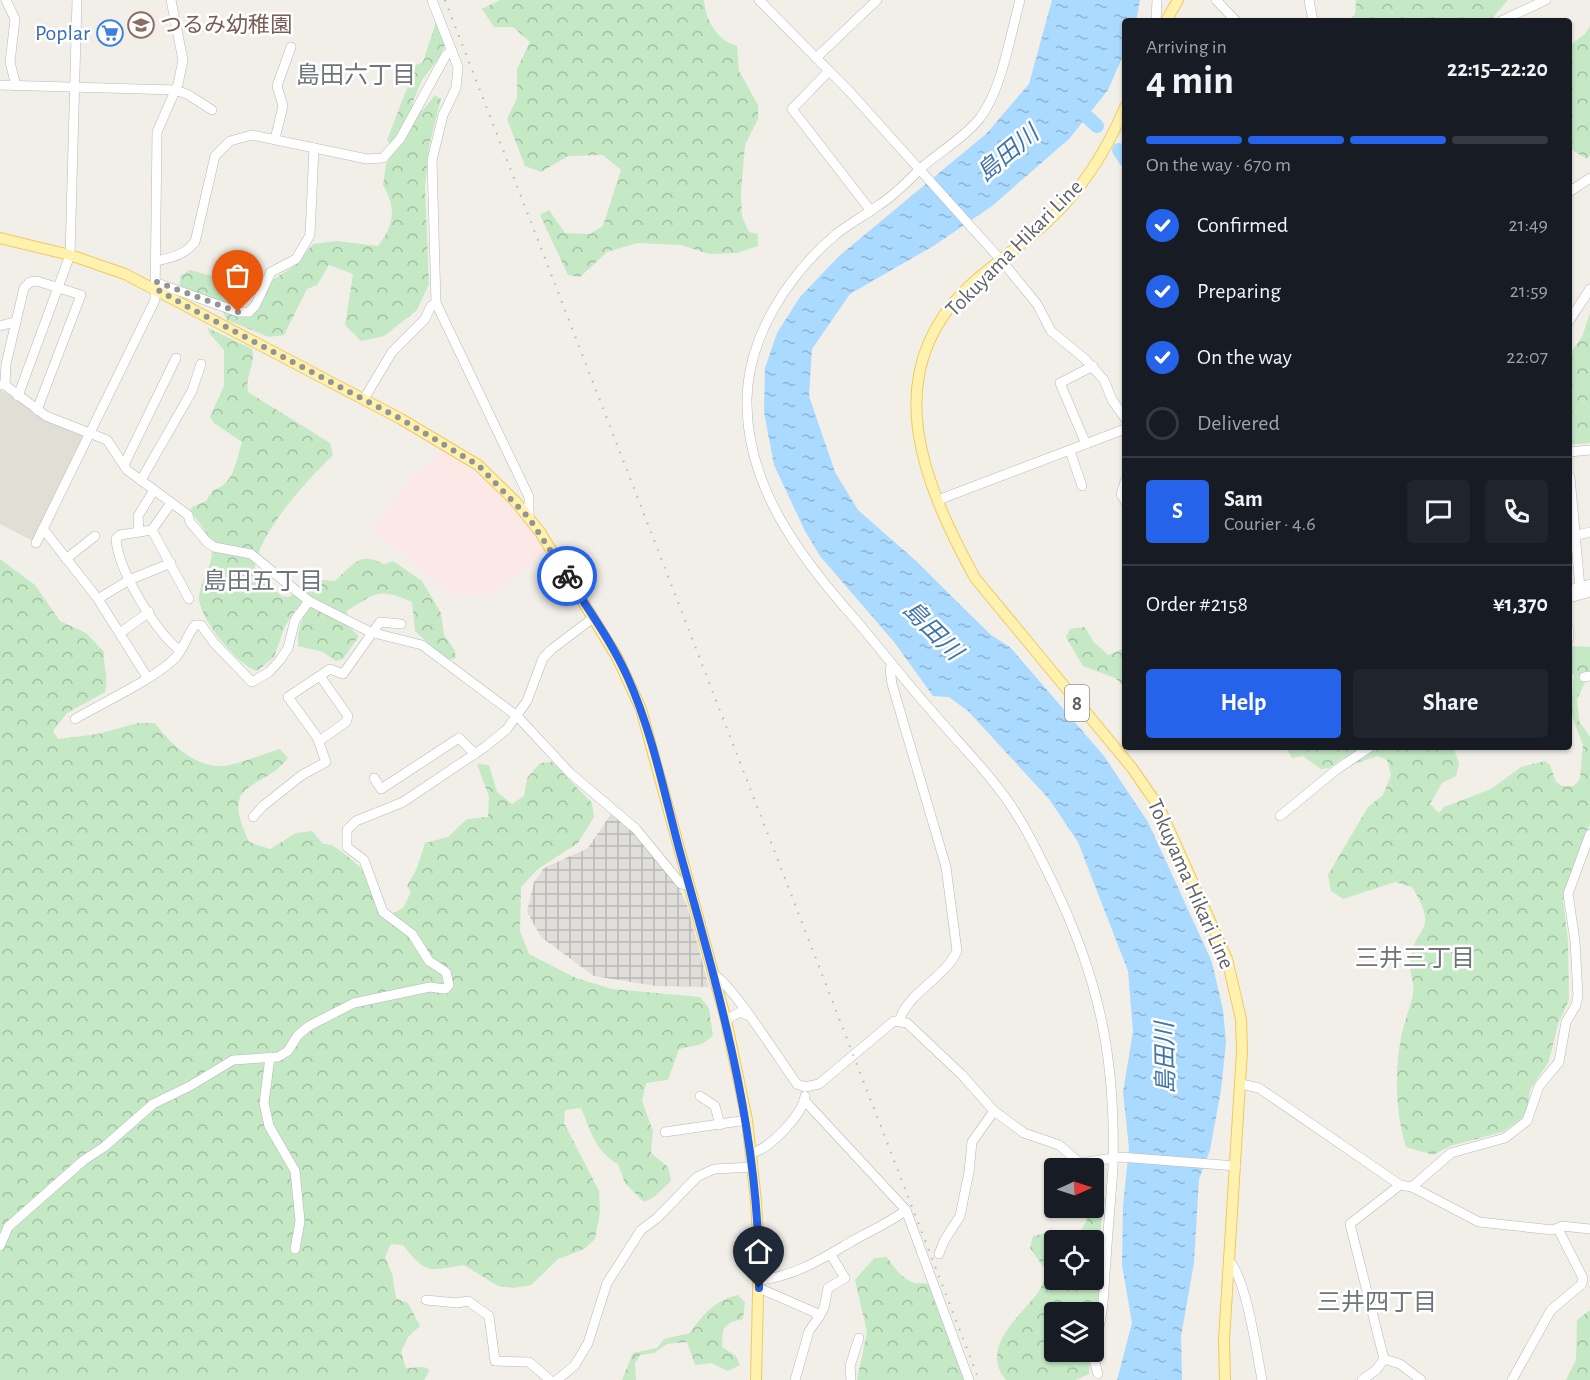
<!DOCTYPE html>
<html lang="en">
<head>
<meta charset="utf-8">
<style>
  :root { --surface:#171b24; --page:#20242c; --text:#f1f3f6; --muted:#9ea1a6; --line:#363941; --accent:#2563eb }
  body { margin:0; font-family:"Alegreya Sans","Noto Sans JP",sans-serif; background:var(--page); color:var(--text); height:100vh; display:flex; flex-direction:column; font-size:22px; white-space:nowrap }
  * { box-sizing:border-box; margin:0 }
  p { font-size:20px; color:var(--muted) }
  .icon { flex:none; width:33px; height:33px; fill:none; stroke:currentColor; stroke-width:2; stroke-linecap:round; stroke-linejoin:round }
  .map { position:relative; flex:1; overflow:hidden }
  .drawer { position:absolute; left:1122px; top:18px; width:450px; height:732px; display:flex; flex-direction:column; background:var(--surface); border-radius:6px; box-shadow:0 2px 4px #0004 }
  .drawer>* { flex:none }
  .needle { width:39px; rotate:87deg }
  .tools { position:absolute; left:1044px; top:1158px; display:grid; gap:12px }
  .tools a { display:grid; place-items:center; width:60px; height:60px; border-radius:6px; background:var(--surface); box-shadow:0 2px 4px #0004; font-size:30px }
  .pin { position:absolute; display:grid; place-items:center; width:51px; height:51px; color:#fff; margin:-62px -26px; border-radius:50% 50% 50% 0; rotate:-45deg; box-shadow:0 0 6px #0007 }
  .pin .icon { rotate:45deg }
  .courier { position:absolute; display:grid; place-items:center; width:60px; height:60px; margin:-30px; border:4px solid #2563eb; border-radius:50%; background:#fff; color:#222; box-shadow:0 2px 8px #0007 }
  .head em { font-style:normal; font-weight:700 }
  .head div { display:flex; flex-direction:column-reverse }
  .head { display:flex; align-items:center; justify-content:space-between; height:102px; padding:0 24px }
  h1 { font-size:39px; font-weight:700; line-height:45px }
  .bar { display:grid; grid-template-columns:repeat(4,1fr); gap:9px 6px; align-content:center; height:72px; padding:0 24px }
  .bar i { height:8px; border-radius:4px; background:var(--line) }
  .bar .selected { background:var(--accent) }
  .bar p { grid-column:span 4 }
  .line { display:flex; align-items:center; gap:15px; padding:0 24px; border-top:2px solid var(--line) }
  .line div { flex:1 }
  .round { display:grid; place-items:center; flex:none; width:63px; height:63px; border-radius:6px; background:var(--page) }
  ol { padding:0 24px; list-style:none }
  li { display:flex; align-items:center; gap:18px; height:66px }
  li p { margin-inline-start:auto }
  li .icon { padding:6px; border-radius:50%; background:var(--accent); color:#fff; stroke-width:4 }
  li:last-child { color:var(--muted) }
  li i { width:33px; height:33px; border:3px solid var(--line); border-radius:50% }
  .cta { display:flex; gap:12px; margin-top:auto; padding:12px 24px }
  .cta a { flex:1; height:69px; border-radius:6px; background:var(--accent); color:#fff; font-size:24px; font-weight:700; line-height:69px; text-align:center }
  .cta a+a { background:var(--page); color:var(--text) }
  .map>svg:first-child { display:block }
  .industrial { fill:url(#industrial-grid) }
  .education { fill:#e1ded6 }
  .medical { fill:#fce8e6 }
  .forest { fill:url(#forest-crowns); fill-rule:evenodd }
  .water { fill:url(#water-ripples) }
  .lines { fill:none; stroke-linecap:round; stroke-linejoin:round }
  .stream { stroke:#aadaff; stroke-width:2 }
  .river { stroke:#aadaff; stroke-width:14 }
  .minor-casing { stroke:#b5b8bc; stroke-width:10 }
  .major-casing { stroke:#f2c960; stroke-width:12 }
  .minor { stroke:#fff; stroke-width:9 }
  .major { stroke:#fff2af; stroke-width:10 }
  .rail { stroke:#b6b7b8; stroke-width:2; stroke-dasharray:1.5 8; stroke-linecap:butt }
  .done { stroke:#929495; stroke-width:6; stroke-dasharray:0 10.8 }
  .route { stroke:#2563eb; stroke-width:8 }
  .labels { text-anchor:middle; dominant-baseline:central; stroke-width:5; stroke-linejoin:round; paint-order:stroke }
  .shield { fill:#fff; stroke:#8f9295; stroke-width:1.5 }
  .shield-label { font-size:21px; font-weight:bold; fill:#5f6368 }
  .education-label { font-size:22px; fill:#785e54; stroke:#fff; text-anchor:start }
  .shop-label { font-size:22px; fill:#366cbe; stroke:#fff; text-anchor:end }
  .street-label { font-size:22px; fill:#5f6368; stroke:#fff }
  .neighbourhood-label { font-size:24px; fill:#70757a; stroke:#fff }
  .water-label { font-size:24px; font-style:italic; fill:#4174aa; stroke:#fff }
</style>
</head>
<body>
<div class="map">
<svg width="1590" height="1380" viewBox="0 0 1590 1380">
  <defs>
    <pattern id="industrial-grid" width="8" height="8" patternUnits="userSpaceOnUse" patternTransform="scale(1.5)"><rect width="8" height="8" fill="#e0deda"/><path d="M0 4h8M4 0v8" fill="none" stroke="#b9b8b5"/></pattern>
    <pattern id="forest-crowns" width="20" height="18" patternUnits="userSpaceOnUse" patternTransform="scale(1.5)"><rect width="20" height="18" fill="#c5e8c5"/><path d="M2 6a3 3 0 1 1 6 0M12 15a3 3 0 1 1 6 0" fill="none" stroke="#a3c0a4"/></pattern>
    <pattern id="water-ripples" width="26" height="14" patternUnits="userSpaceOnUse" patternTransform="scale(1.5)"><rect width="26" height="14" fill="#aadaff"/><path d="M2 4q2-2 4 0t4 0M15 11q2-2 4 0t4 0" fill="none" stroke="#8eb4d2"/></pattern>
  </defs>
  <rect width="100%" height="100%" fill="#f1efe8"/>
  <path class="industrial" d="M613,811L634,830L673,876L687,905L709,987L656,986L594,976L541,937L527,912L534,882L544,868L588,848Z"/>
  <path class="education" d="M0,389L39,415L84,435V440L33,541L0,524Z"/>
  <path class="medical" d="M441,448L488,482L528,525L546,550L520,575L506,583L495,592L480,596L451,594L372,529L408,479L434,460Z"/>
  <g class="forest">
    <path d="M500,0H704C705,19 717,41 737,46L739,71L758,105V119L745,145L741,192L742,217L749,232L758,234V246L737,253L709,254L681,245L637,243L607,252L580,277L568,275L540,215L549,210L565,233L590,234L603,226L621,170L603,155L568,156L541,172L525,166L507,119L517,98V69L530,42L513,27H494L482,9Z"/>
    <path d="M1356,0H1508L1490,21H1348L1355,14Z"/>
    <path d="M436,22L445,45L439,58L422,80L412,104L422,111L435,95L441,99L429,146L425,187L429,284L417,310L384,336L361,341L345,325L353,274L329,265L317,285L307,289L284,335L269,337L227,320L218,302L180,286V276L190,270L220,278C226,297 233,307 252,314L269,282L293,267L313,244L336,241L378,246C394,225 397,209 383,185L386,164L395,151L387,140L416,65L423,62Z"/>
    <path d="M1590,26V155L1587,159L1569,148V46L1585,34Z"/>
    <path d="M1590,313V443L1569,445V355L1582,337Z"/>
    <path d="M208,328L252,349C256,363 245,375 248,392L330,443L333,455C308,479 251,540 255,575L282,596L288,597L321,580L335,581C354,564 359,551 384,564L393,561L422,581L441,613L444,635L454,649L456,658L447,660L415,631L412,602C379,587 375,593 347,611L346,624L359,636L343,659L336,661L323,652L298,646V634L303,617L296,609L285,626L274,657L257,671C238,666 197,616 199,596C201,581 212,566 212,552C212,536 199,523 190,511L192,507L206,501L213,490C234,485 236,461 242,442L214,423L210,417L224,386V350L209,333Z"/>
    <path d="M0,559L35,585L60,621L86,633L104,652C103,666 109,679 105,692L67,713L53,731L58,739L98,734L138,723H155C171,745 200,772 230,765C247,761 263,754 280,749L288,758C259,794 219,777 249,842L270,849L296,833L312,831L323,844C334,844 338,849 347,856C367,871 373,882 375,907L387,916L403,908L411,892L407,886L417,868L425,843L448,837L467,819L488,817L489,797L477,764L489,765L497,792L512,804L524,796L527,778L540,763L552,762L592,803L594,817L578,843L538,869L521,887L520,931L529,954L576,978L612,989L700,997L709,1008L713,1036L702,1044L679,1049L668,1080L646,1083L642,1101L653,1131L651,1153L668,1167L671,1181L654,1197L644,1202L625,1183L618,1164C596,1153 590,1129 581,1108L565,1110L564,1123L599,1191L600,1212L595,1239L584,1249L558,1259L531,1285L513,1288L498,1286L464,1265C428,1271 426,1274 403,1245L391,1244L385,1257L392,1274L396,1298L408,1303L420,1326L408,1337L401,1352L406,1368L424,1367L430,1370L424,1380H0Z"/>
    <path d="M1085,627L1093,641L1108,655L1125,648V687L1115,678L1083,666L1066,637L1070,629Z"/>
    <path d="M1569,646L1590,647V672L1577,699L1579,721L1590,737V824L1563,899L1568,941L1569,1000L1558,1024L1549,1061L1530,1090L1527,1110L1522,1118L1503,1132L1450,1146L1433,1155L1406,1147C1395,1112 1394,1066 1403,1029C1406,1017 1411,1006 1413,994C1415,982 1409,973 1410,963C1414,922 1441,935 1412,887L1395,882L1343,899L1331,891L1328,875L1368,807L1383,795L1391,775L1387,760L1377,756L1352,765L1343,758L1329,768L1321,769L1303,756L1292,758L1286,747H1453L1459,763L1456,776L1442,783L1430,804L1439,813L1444,807L1491,789L1521,767L1545,761L1550,765L1556,782L1562,786H1574L1580,779L1583,745L1571,714L1574,674L1569,673Z"/>
    <path d="M1097,1195L1105,1198L1101,1224L1098,1319L1094,1332V1312H1054V1352H1090L1089,1374L1075,1380H1006C979,1348 1020,1316 1037,1294C1042,1288 1044,1279 1047,1272L1030,1248L1033,1236L1047,1233L1076,1239L1086,1222L1090,1208H1094V1198ZM1054,1240H1094V1280H1054Z"/>
    <path d="M887,1257C894,1267 900,1277 912,1282C919,1285 925,1281 931,1286L965,1380H857L867,1332L855,1280L874,1258Z"/>
    <path d="M738,1295L745,1302L743,1319L731,1322L723,1329L722,1347L736,1356L740,1365L728,1371L711,1363L695,1365L687,1342L667,1344L654,1353L640,1355L635,1363L636,1380H622L633,1353L657,1348L664,1339L690,1333C702,1315 717,1299 738,1295Z"/>
    <path d="M1590,1310V1380H1566L1576,1360L1577,1320Z"/>
  </g>
  <path class="water" d="M1052,0H1140L1136,21H1125V51L1108,90L1069,139L992,206L935,245L850,294L812,349L809,396L835,472L858,510L916,561L991,635L1010,647L1104,756L1148,822L1212,962L1223,1010L1226,1042L1221,1090L1210,1150L1199,1179L1194,1263L1181,1336L1182,1380H1117L1132,1323L1122,1265L1123,1205L1129,1149L1123,1092L1133,1031L1128,971L1078,842L1049,799L968,711L949,697L933,696L894,642L820,556L805,531L774,465L764,412L765,368L777,333L800,297L839,256L986,134L1029,84Z"/>
  <g class="lines">
    <path class="stream" d="M1569,329L1588,299"/>
    <g class="river">
      <path d="M1074,105L1097,126"/>
      <path d="M1119,150L1125,159"/>
    </g>
    <g class="minor-casing">
      <g id="minor">
        <path d="M6,0L15,19L10,62L16,86"/>
        <path d="M432,0L458,67L456,88L443,115L432,160L436,303L529,497V518"/>
        <path d="M759,0L850,92L1000,259L1037,304L1051,331L1085,359L1104,380L1112,400L1125,418"/>
        <path d="M1020,0C1010,36 1002,89 980,118C963,139 940,151 920,169C907,182 895,195 879,205C864,216 848,224 834,236C788,276 749,335 747,398C745,484 799,556 854,618C879,647 903,679 929,708C954,738 982,765 1005,797C1024,823 1037,851 1051,879C1099,977 1116,1057 1113,1167C1111,1198 1108,1229 1106,1260C1103,1294 1105,1312 1094,1345"/>
        <path d="M1216,0L1236,21"/>
        <path d="M1309,0L1313,21"/>
        <path d="M1156,21L1157,0"/>
        <path d="M1501,21L1546,0"/>
        <path d="M816,58L877,0"/>
        <path d="M829,71L792,109L871,211"/>
        <path d="M0,85L175,90L187,94L212,110"/>
        <path d="M275,139L283,106L277,86L291,47"/>
        <path d="M1569,192L1590,178"/>
        <path d="M156,261C173,257 183,256 195,242L215,156L230,141L252,135L367,159L383,158L400,139L446,55L452,51"/>
        <path d="M157,283L238,312H249L255,306L271,272L296,259L310,235L314,148"/>
        <path d="M1569,321L1590,289"/>
        <path d="M0,326L14,322"/>
        <path d="M0,385H5L46,416L107,440L127,470L188,515L190,522L207,542L214,547L251,554L309,601L370,632L422,645L517,716L570,773L636,829L681,884L689,885"/>
        <path d="M5,385L6,364L24,288L30,282L37,281L81,295L37,410"/>
        <path d="M18,396L70,255L77,0"/>
        <path d="M364,399L392,352L425,319L431,306L436,303"/>
        <path d="M1086,444L1060,383L1093,366"/>
        <path d="M1070,451L1082,486"/>
        <path d="M1569,452L1590,450"/>
        <path d="M124,465L176,358"/>
        <path d="M1570,477L1580,588"/>
        <path d="M141,480L192,391L201,364"/>
        <path d="M1125,481L1121,494L1125,501"/>
        <path d="M938,500L1125,429"/>
        <path d="M171,503L152,530L189,599"/>
        <path d="M44,530L98,599L147,677"/>
        <path d="M152,530L120,535L116,539C118,570 154,629 179,650"/>
        <path d="M139,532L138,516L154,490"/>
        <path d="M1569,537L1590,532"/>
        <path d="M36,543L155,300L157,132L178,84L183,60L171,0"/>
        <path d="M66,559L95,536"/>
        <path d="M1569,590L1590,584"/>
        <path d="M1569,598L1590,592"/>
        <path d="M98,599L129,580L171,563"/>
        <path d="M1569,629V638"/>
        <path d="M120,633L149,612"/>
        <path d="M892,664L890,669L892,684L946,867L957,951C944,979 908,992 899,1021"/>
        <path d="M1584,677L1590,676"/>
        <path d="M75,719C100,704 158,677 176,657C184,648 187,635 195,625H201L215,644L252,682L269,672L280,660L288,648L295,620L309,601"/>
        <path d="M319,741L346,722L348,716L320,676"/>
        <path d="M374,778L381,789L459,738L475,754"/>
        <path d="M1280,816L1336,770L1370,747"/>
        <path d="M253,817L263,806L302,775L326,762L317,737L288,697L330,669L343,674L380,622L401,624"/>
        <path d="M714,975C729,980 783,1065 797,1084L805,1087L819,1084L894,1021L907,1023L962,1075L994,1111L1024,1133L1059,1145L1080,1163L1120,1157L1236,1166"/>
        <path d="M726,1020L740,1012L747,1015"/>
        <path d="M270,1057L264,1103L269,1126L295,1171L300,1221L295,1249"/>
        <path d="M1241,1084L1259,1088L1400,1185L1412,1187L1451,1153L1505,1138L1527,1121L1539,1086L1559,1062L1566,1022L1576,1005L1578,996L1575,941L1568,894L1590,834"/>
        <path d="M700,1096L715,1106L720,1125"/>
        <path d="M804,1100L906,1210L969,1380"/>
        <path d="M665,1132L747,1120"/>
        <path d="M751,1153C768,1151 804,1113 805,1096"/>
        <path d="M1412,1187L1479,1222L1553,1230L1562,1226L1590,1229"/>
        <path d="M0,1246L8,1227L84,1160L104,1147L153,1104L190,1086L233,1060L278,1057L288,1051L298,1035L309,1026L354,1003L430,987L445,989L449,985L446,972L429,961L412,934L383,912L364,860L347,847V830L356,821L403,802L485,747L507,729L527,701L543,658L552,649L593,618"/>
        <path d="M939,1254L944,1241L960,1216L969,1172L972,1142L994,1111"/>
        <path d="M1229,1261C1246,1277 1257,1354 1262,1380"/>
        <path d="M759,1280C793,1277 820,1260 849,1243C869,1231 888,1224 906,1210"/>
        <path d="M759,1288L814,1312L819,1317L809,1331L795,1380"/>
        <path d="M426,1300L457,1303L468,1301L489,1316L495,1361L529,1362L550,1380"/>
        <path d="M819,1317L824,1308L828,1288L845,1278L831,1255"/>
        <path d="M1092,1352L1098,1374"/>
        <path d="M1384,1359L1400,1364L1421,1380"/>
        <path d="M557,1380L575,1365L588,1343L607,1283L641,1230L657,1218L697,1177L714,1169L753,1167"/>
        <path d="M851,1380L850,1366L859,1338"/>
        <path d="M1362,1380L1376,1370L1384,1359L1350,1224L1400,1185"/>
        <path d="M1512,1380L1551,1310L1582,1284L1583,1278L1558,1229"/>
      </g>
    </g>
    <g class="major-casing">
      <g id="major">
        <path d="M1166,21L1178,0"/>
        <path d="M1125,107C1107,150 1081,191 1046,223C1021,246 991,265 966,289C877,377 925,486 975,578L1132,768L1159,807L1227,959L1241,1019L1242,1051L1224,1340L1225,1380"/>
        <path d="M0,238L70,255L125,274L401,419L478,465L515,501L540,532L617,657L641,709L726,1020L747,1120L756,1201L759,1252L756,1380"/>
      </g>
    </g>
    <use href="#minor" class="minor"/>
    <use href="#major" class="major"/>
    <path class="rail" d="M445,0L979,1380"/>
  </g>
  <g class="lines">
    <path class="done" d="M238,312L157,282L156,289L190,308L401,419L478,465L529,518L567,576"/>
    <path class="route" d="M567,576C588,609 612,642 628,678C653,734 665,797 681,856C721,1000 761,1138 759,1288"/>
  </g>
  <defs>
    <g id="school-ring" transform="scale(1.35)"><circle r="9.5" fill="#fff" stroke="#8d6e63" stroke-width="1.5"/><path d="M0-5L7-2L0 1L-7-2ZM-4 1L0 2.5L4 1V4Q0 6-4 4Z" fill="#8d6e63"/></g>
    <g id="supermarket-ring" transform="scale(1.35)"><circle r="9.5" fill="#fff" stroke="#3f7fe0" stroke-width="1.5"/><path d="M-6-5.5h2.5l.6 2H6L4.5 2H-2.5L-4.4-4H-6ZM-1.5 3.2a1.3 1.3 0 1 0 .1 0ZM3 3.2a1.3 1.3 0 1 0 .1 0Z" fill="#3f7fe0"/></g>
  </defs>
  <g fill-rule="evenodd">
    <use href="#school-ring" x="141" y="25"/>
    <use href="#supermarket-ring" x="110" y="33"/>
  </g>
  <g class="labels">
    <rect class="shield" x="1065" y="685" width="24" height="36" rx="4.5"/>
    <g class="shield-label">
      <text x="1077" y="703">8</text>
    </g>
    <g class="education-label">
      <text x="160" y="25">つるみ幼稚園</text>
    </g>
    <g class="shop-label">
      <text x="90" y="33">Poplar</text>
    </g>
    <g class="street-label">
      <text transform="translate(1014 248) rotate(-45)">Tokuyama Hikari Line</text>
      <text transform="translate(1191 884) rotate(66)">Tokuyama Hikari Line</text>
    </g>
    <g class="neighbourhood-label">
      <text x="356" y="76">島田六丁目</text>
      <text x="263" y="582">島田五丁目</text>
      <text x="1415" y="959">三井三丁目</text>
      <text x="1377" y="1303">三井四丁目</text>
    </g>
    <g class="water-label">
      <text transform="translate(1008 154) rotate(-40)">島田川</text>
      <text transform="translate(932 631) rotate(45)">島田川</text>
      <text transform="translate(1166 1058) rotate(-91)">島田川</text>
    </g>
  </g>
</svg>
<div class="tools">
<a><svg class="needle" viewBox="-14 -14 28 28"><path d="M0-13l5 13h-10z" fill="#e53935"/><path d="M0 13l5-13h-10z" fill="#9ea1a6"/></svg></a>
<a><svg class="icon" aria-label="locate" viewBox="0 0 24 24"><circle cx="12" cy="12" r="6"/><path d="M12 2v4M12 18v4M2 12h4M18 12h4"/></svg></a>
<a><svg class="icon" aria-label="layers" viewBox="0 0 24 24"><path d="M12 4l9 5-9 5-9-5zM3 14l9 5 9-5"/></svg></a>
</div>
<div class="pin" style="left:238px;top:312px;background:#ea580c"><svg class="icon" aria-label="bag" viewBox="0 0 24 24"><path d="M5 8h14l-1 12H6zM9 8a3 3 0 0 1 6 0"/></svg></div>
<div class="pin" style="left:759px;top:1288px;background:#1f2937"><svg class="icon" aria-label="home" viewBox="0 0 24 24"><path d="M3 11l9-7 9 7M6 9v11h12V9"/></svg></div>
<div class="courier" style="left:567px;top:576px"><svg class="icon" aria-label="bike" viewBox="0 0 24 24"><circle cx="6" cy="16" r="4"/><circle cx="18" cy="16" r="4"/><path d="M6 16l4-8h5l3 8M10 8l3 8H6M13 5h3"/></svg></div>
<section class="drawer">
<div class="head"><div><h1>4 min</h1><p>Arriving in</p></div><em>22:15–22:20</em></div>
<div class="bar"><i class="selected"></i><i class="selected"></i><i class="selected"></i><i></i><p>On the way · 670 m</p></div>
<ol>
<li><svg class="icon" aria-label="check" viewBox="0 0 24 24"><path d="M5 12l5 5 9-10"/></svg>Confirmed<p>21:49</p></li>
<li><svg class="icon" aria-label="check" viewBox="0 0 24 24"><path d="M5 12l5 5 9-10"/></svg>Preparing<p>21:59</p></li>
<li><svg class="icon" aria-label="check" viewBox="0 0 24 24"><path d="M5 12l5 5 9-10"/></svg>On the way<p>22:07</p></li>
<li><i></i>Delivered</li>
</ol>
<div class="line" style="height:108px"><b class="round" style="background:var(--accent);color:#fff">S</b><div><b>Sam</b><p>Courier · 4.6</p></div><a class="round"><svg class="icon" aria-label="chat" viewBox="0 0 24 24"><path d="M4 5h16v11H9l-5 4z"/></svg></a><a class="round"><svg class="icon" aria-label="phone" viewBox="0 0 24 24"><path d="M5 4h4l2 5-3 2q2 4 5 5l2-3 5 2v4C11 20 4 13 5 4z"/></svg></a></div>
<div class="line" style="height:78px"><div>Order #2158</div><b>¥1,370</b></div>
<div class="cta"><a>Help</a><a>Share</a></div>
</section>
</div>
</body>
</html>
